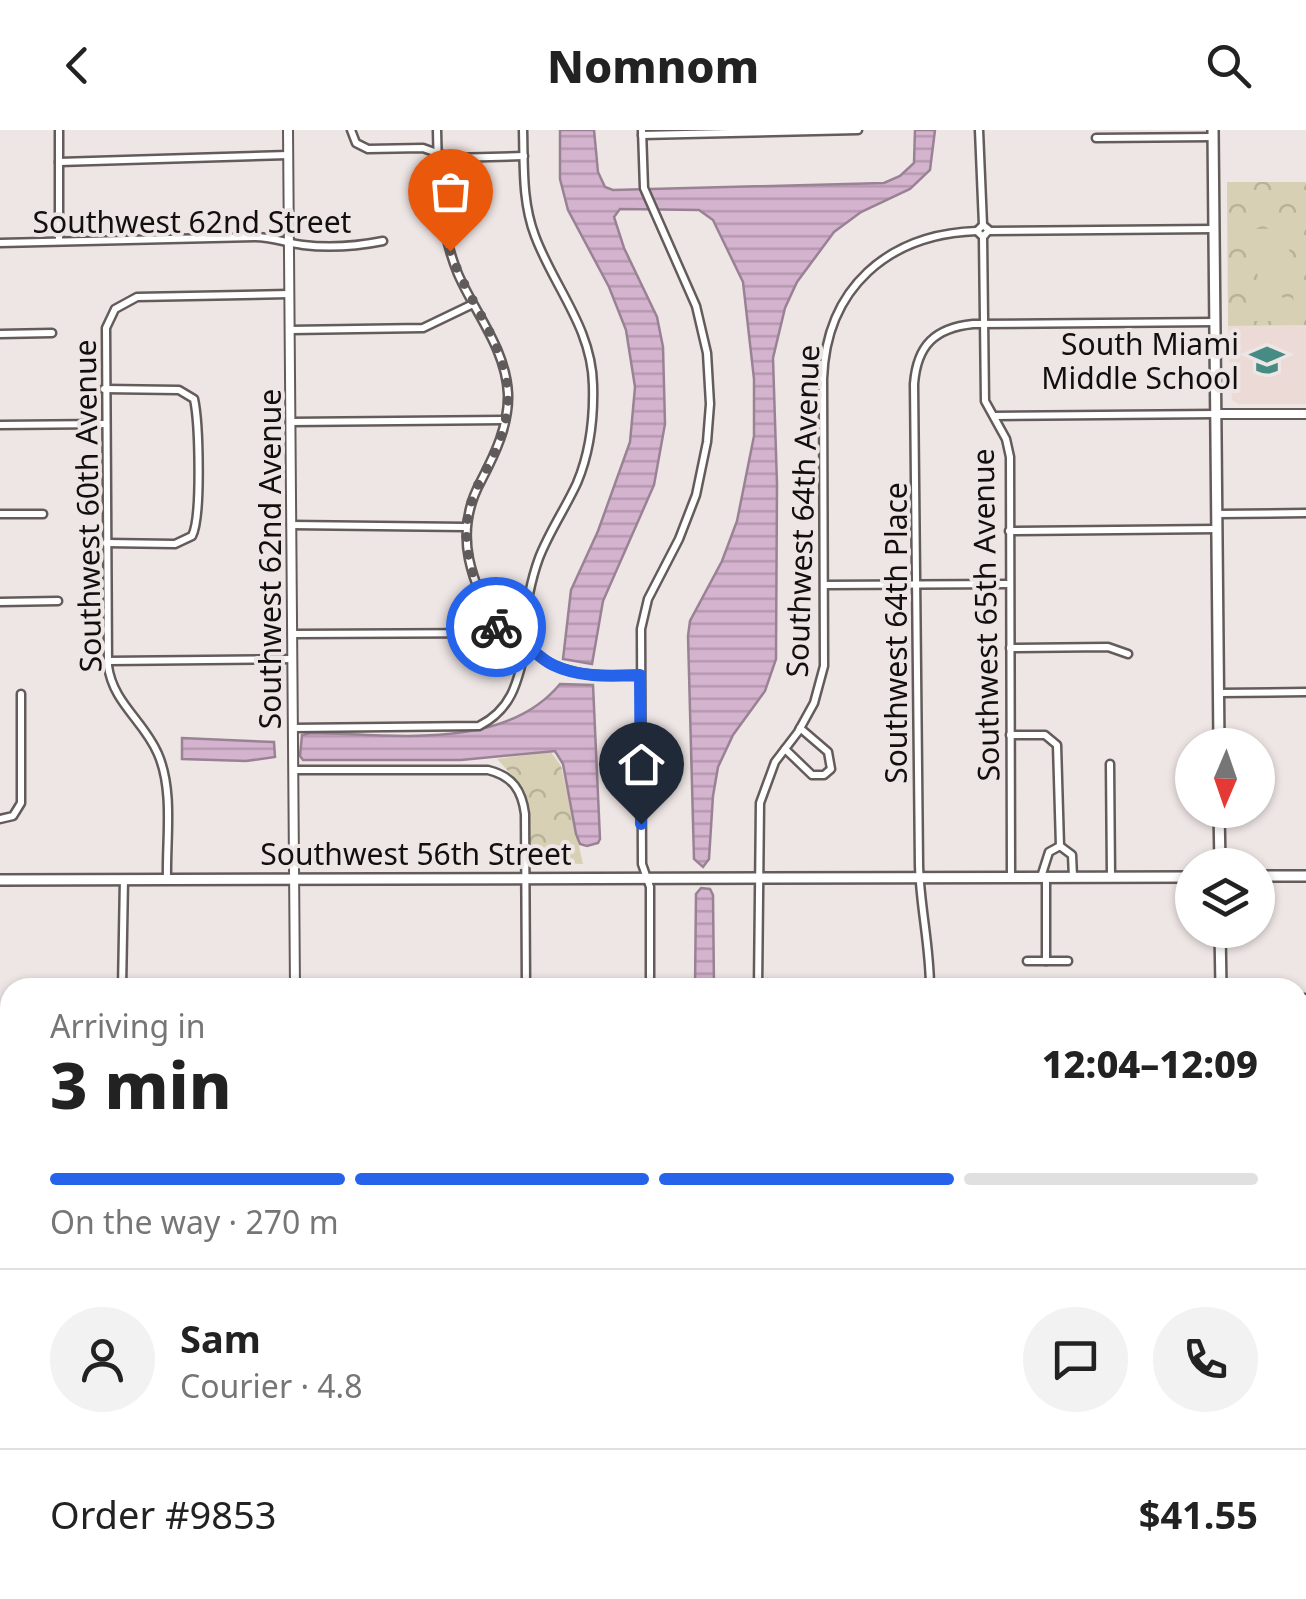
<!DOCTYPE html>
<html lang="en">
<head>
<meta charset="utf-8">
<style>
  :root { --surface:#fff; --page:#f2f2f2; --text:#222; --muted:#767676; --line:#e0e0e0; --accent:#2563eb }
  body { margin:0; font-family:"Noto Sans",sans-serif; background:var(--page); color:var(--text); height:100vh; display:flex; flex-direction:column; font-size:38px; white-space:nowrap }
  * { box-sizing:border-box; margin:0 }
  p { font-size:32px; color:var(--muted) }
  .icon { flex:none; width:55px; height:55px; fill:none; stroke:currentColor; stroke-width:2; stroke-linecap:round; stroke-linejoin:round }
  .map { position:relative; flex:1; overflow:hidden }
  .details { position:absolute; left:0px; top:848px; width:1308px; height:622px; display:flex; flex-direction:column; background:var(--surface); border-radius:30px 30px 0 0; box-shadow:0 2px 8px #0004 }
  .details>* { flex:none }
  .needle { width:65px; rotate:182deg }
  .controls { position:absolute; left:1175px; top:598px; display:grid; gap:20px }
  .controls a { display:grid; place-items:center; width:100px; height:100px; border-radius:50%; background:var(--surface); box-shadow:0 2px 8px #0004; font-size:50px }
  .pin { position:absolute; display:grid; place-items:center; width:85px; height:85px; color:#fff; margin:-102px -42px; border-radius:50% 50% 50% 0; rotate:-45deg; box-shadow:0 0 10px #0007 }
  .pin .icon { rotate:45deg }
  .courier { position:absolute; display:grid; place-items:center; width:100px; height:100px; margin:-50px; border:8px solid #2563eb; border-radius:50%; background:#fff; color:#222; box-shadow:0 2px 12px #0007 }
  .headline em { font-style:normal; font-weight:800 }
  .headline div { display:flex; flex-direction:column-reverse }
  .headline { display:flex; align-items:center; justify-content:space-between; height:170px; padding:0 50px }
  h1 { font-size:65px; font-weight:800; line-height:75px }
  .bar { display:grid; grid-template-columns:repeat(4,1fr); gap:15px 10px; align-content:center; height:120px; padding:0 50px }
  .bar i { height:12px; border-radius:8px; background:var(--line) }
  .bar .active { background:var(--accent) }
  .bar p { grid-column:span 4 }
  .line { display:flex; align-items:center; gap:25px; padding:0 50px; border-top:2px solid var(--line) }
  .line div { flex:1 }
  .round { display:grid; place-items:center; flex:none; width:105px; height:105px; border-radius:52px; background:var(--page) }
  header { display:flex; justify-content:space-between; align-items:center; height:130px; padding:0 50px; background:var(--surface); font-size:45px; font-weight:800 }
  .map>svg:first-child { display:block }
  .built { fill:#ebdad6 }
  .park { fill:url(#park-crowns) }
  .garden { fill:#d7d0b5 }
  .water { fill:url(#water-rules); stroke:#9a8295; stroke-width:2.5 }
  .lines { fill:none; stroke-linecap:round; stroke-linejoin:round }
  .minor-casing { stroke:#645c5b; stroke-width:11 }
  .tertiary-casing { stroke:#645c5b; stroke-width:12 }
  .secondary-casing { stroke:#645c5b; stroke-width:14 }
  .minor { stroke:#fff; stroke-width:6 }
  .tertiary { stroke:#fff; stroke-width:8 }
  .secondary { stroke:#fff; stroke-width:9 }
  .done { stroke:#5f5b5a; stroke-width:10; stroke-dasharray:0 18 }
  .route { stroke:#2563eb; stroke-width:12 }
  .labels { text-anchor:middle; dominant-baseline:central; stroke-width:8; stroke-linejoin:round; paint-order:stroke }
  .street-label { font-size:30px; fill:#12100f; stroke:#eee6e4 }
  .poi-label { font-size:30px; fill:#12100f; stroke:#eee6e4; text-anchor:end }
</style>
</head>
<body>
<header><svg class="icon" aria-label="back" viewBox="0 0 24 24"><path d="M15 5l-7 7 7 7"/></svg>Nomnom<svg class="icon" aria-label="search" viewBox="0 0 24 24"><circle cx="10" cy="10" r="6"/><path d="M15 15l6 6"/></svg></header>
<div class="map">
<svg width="1306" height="1469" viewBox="0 0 1306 1469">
  <defs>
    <pattern id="park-crowns" width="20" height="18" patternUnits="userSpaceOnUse" patternTransform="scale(2.5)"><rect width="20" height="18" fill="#d7d0b5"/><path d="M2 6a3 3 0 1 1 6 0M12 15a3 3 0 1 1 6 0" fill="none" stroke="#b8b29a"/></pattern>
    <pattern id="water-rules" width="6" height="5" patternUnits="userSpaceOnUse" patternTransform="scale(2.5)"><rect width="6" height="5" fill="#d4b3ce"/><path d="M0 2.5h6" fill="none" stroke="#b599b0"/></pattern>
  </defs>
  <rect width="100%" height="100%" fill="#eee6e4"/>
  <path class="built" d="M1306,195V274H1238L1232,270L1228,196Z"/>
  <g class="park">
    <path d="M1227,52H1306V195L1228,196Z"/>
    <path d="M551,622L561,636L583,734C496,734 547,705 522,659C516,648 505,638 497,629Z"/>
  </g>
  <path class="garden" d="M1288,98L1291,150H1306V185L1294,186L1293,159H1278L1286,174L1282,191H1253L1252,170L1259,161L1253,99Z"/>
  <g class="water">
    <path d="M560,0H594L598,42L605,57L613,60L884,53L900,46L914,33L915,0H935L930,40L910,59L861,82L834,102L797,152L785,178L773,228L777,354L776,529L765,561L733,605L718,637L713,666L709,729L703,737L694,729L688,506L690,491L722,431L737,391L754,306V249L743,152L713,90L699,80L620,79L614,87L624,118L657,187L663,217L665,294L654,355L603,471L592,534L563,529L571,460L598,401L630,312L635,257L626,200L609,157L568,80L560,49Z"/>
    <path d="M560,554L593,555L600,709L598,713L587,716L580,714L576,704L563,634L555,621L461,630H303L300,626L302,605L311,603C391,604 504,622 560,554Z"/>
    <path d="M182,608L274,612L275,627L246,631L182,629Z"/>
    <path d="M701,758L710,759L713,765L714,857H695L696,764Z"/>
  </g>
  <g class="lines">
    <g class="minor-casing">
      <g id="minor">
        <path d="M351,0L356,13L368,19L423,18L451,28L524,26"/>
        <path d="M437,0C438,49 439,98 458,144C475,183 506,219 508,264C509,295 495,324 481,351C451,406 473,453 499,503"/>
        <path d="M642,0L644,58L696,176L707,223L710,274L707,312L696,365L679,409L648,469L641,499L642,734L650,757V858"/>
        <path d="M979,0L983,95"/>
        <path d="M642,5L858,0"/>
        <path d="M1096,8L1213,7"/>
        <path d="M59,32L288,25"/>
        <path d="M989,101L1214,99"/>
        <path d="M983,107L977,101L983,95L989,100L983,107L985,271L1006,309L1010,327L1011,747"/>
        <path d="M59,110V0"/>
        <path d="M0,113L255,107C272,107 286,113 303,115C328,118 358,116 383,111"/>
        <path d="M290,200L423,198L473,174"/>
        <path d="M0,204L52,203"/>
        <path d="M104,259L179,260L194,269C199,292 202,387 192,406L175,414L106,413"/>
        <path d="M994,286L1216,284"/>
        <path d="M290,292L504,290"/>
        <path d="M0,295L105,294"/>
        <path d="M0,384H43"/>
        <path d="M1217,384L1306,383"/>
        <path d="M291,395L466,397"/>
        <path d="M1009,401L1217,399"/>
        <path d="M825,455L1008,454"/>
        <path d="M0,472L58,471"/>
        <path d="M292,504L508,503C523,507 533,523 546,531C575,548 608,546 639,545"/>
        <path d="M522,511C525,483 529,455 539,428C549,402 565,379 577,353C590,322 594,289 593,255C592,198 554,157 535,106C522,72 524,36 523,0"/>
        <path d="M1010,518L1108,517L1128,524"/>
        <path d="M108,531L292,529"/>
        <path d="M1219,563L1306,562"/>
        <path d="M293,598L479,596C513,579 518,550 526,516"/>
        <path d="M1010,605H1045L1057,615L1060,716"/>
        <path d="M785,619L812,645H824L831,639L828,622L800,598"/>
        <path d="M1110,634L1111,747"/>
        <path d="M294,640H488C513,646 522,661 525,684L526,858"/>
        <path d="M0,689L13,686L21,673V564"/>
        <path d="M1060,716L1072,725L1073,747"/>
        <path d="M1041,747L1049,722L1060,716"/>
        <path d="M167,748C166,709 174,661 158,624C144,591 113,573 108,536L106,198L115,179L137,167L289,164"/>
        <path d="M1027,831H1068"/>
        <path d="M1046,831V747"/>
        <path d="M122,858L124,749"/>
        <path d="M758,858L760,673L775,632L798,602L814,573L824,536L823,249C826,158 888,104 977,101"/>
        <path d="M930,858C930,815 920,777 919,735L914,254C917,215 935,198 973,194L1215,192"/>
        <path d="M1298,868H1306"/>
        <path d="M1298,982H1306"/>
        <path d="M1298,1098H1306"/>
        <path d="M1298,1215H1306"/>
        <path d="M1298,1322H1306"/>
        <path d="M0,1344H10"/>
        <path d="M1298,1407H1306"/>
        <path d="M0,1430H10"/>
        <path d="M850,1460L851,1469"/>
        <path d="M989,1460V1469"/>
        <path d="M63,1469V1460"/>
        <path d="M524,1469V1460"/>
        <path d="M758,1469V1460"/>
      </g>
    </g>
    <g class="tertiary-casing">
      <g id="tertiary">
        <path d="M288,0L295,858"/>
        <path d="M1216,284H1306"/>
        <path d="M295,1469V1460"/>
      </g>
    </g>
    <g class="secondary-casing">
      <g id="secondary">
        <path d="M1213,0L1219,615"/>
        <path d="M1219,680L1220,735"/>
        <path d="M1258,746H1306"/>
        <path d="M0,750L1192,747"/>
        <path d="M1220,800L1221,858"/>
        <path d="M1221,1469V1460"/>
      </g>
    </g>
    <use href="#minor" class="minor"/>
    <use href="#tertiary" class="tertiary"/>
    <use href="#secondary" class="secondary"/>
  </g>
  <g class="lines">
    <path class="done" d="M450,121C466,169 505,212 508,264C509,296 495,324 480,351C453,403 471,449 496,497"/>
    <path class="route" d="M496,497L499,503C522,504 533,525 553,535C580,548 610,546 640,545L641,694"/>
  </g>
  <defs>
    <g id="school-bare" transform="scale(2.7)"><path d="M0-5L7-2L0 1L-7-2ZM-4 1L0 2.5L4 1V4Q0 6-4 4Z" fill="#468c85" stroke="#eee6e4" stroke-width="2.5" paint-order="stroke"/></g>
  </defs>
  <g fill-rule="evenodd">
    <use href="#school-bare" x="1267" y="230"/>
  </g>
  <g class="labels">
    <g class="street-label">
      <text x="192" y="91">Southwest 62nd Street</text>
      <text transform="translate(87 376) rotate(-91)">Southwest 60th Avenue</text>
      <text transform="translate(802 381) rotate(-88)">Southwest 64th Avenue</text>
      <text transform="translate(269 429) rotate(-90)">Southwest 62nd Avenue</text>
      <text transform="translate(985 485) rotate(-91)">Southwest 65th Avenue</text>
      <text transform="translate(895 503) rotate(-90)">Southwest 64th Place</text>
      <text x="416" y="723">Southwest 56th Street</text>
    </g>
    <g class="poi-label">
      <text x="1239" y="213">South Miami<tspan x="1239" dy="34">Middle School</tspan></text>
    </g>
  </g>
</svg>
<div class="controls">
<a><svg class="needle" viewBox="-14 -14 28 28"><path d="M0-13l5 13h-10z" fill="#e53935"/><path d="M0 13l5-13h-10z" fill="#767676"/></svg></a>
<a><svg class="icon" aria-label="layers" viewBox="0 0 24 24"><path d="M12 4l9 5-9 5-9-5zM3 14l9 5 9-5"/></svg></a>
</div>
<div class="pin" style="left:450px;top:121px;background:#ea580c"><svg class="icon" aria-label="bag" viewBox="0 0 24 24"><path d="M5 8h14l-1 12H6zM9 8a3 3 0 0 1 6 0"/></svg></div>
<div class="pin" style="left:641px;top:694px;background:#1f2937"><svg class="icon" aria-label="home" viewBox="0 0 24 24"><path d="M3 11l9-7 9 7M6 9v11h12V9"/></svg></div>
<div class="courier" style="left:496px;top:497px"><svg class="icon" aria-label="bike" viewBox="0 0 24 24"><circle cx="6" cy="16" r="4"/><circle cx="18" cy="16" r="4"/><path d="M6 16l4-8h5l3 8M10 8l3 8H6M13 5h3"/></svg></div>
<section class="details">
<div class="headline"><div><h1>3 min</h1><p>Arriving in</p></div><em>12:04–12:09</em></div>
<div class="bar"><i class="active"></i><i class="active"></i><i class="active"></i><i></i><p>On the way · 270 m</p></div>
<div class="line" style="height:180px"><a class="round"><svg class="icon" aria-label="person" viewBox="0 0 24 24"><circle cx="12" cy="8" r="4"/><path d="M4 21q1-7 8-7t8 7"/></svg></a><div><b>Sam</b><p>Courier · 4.8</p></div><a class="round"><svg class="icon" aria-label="chat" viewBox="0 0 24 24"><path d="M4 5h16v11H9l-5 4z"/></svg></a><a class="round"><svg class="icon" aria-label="phone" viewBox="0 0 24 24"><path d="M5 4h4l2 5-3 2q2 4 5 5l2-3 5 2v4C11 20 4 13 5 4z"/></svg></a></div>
<div class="line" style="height:130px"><div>Order #9853</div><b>$41.55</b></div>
</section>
</div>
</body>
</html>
